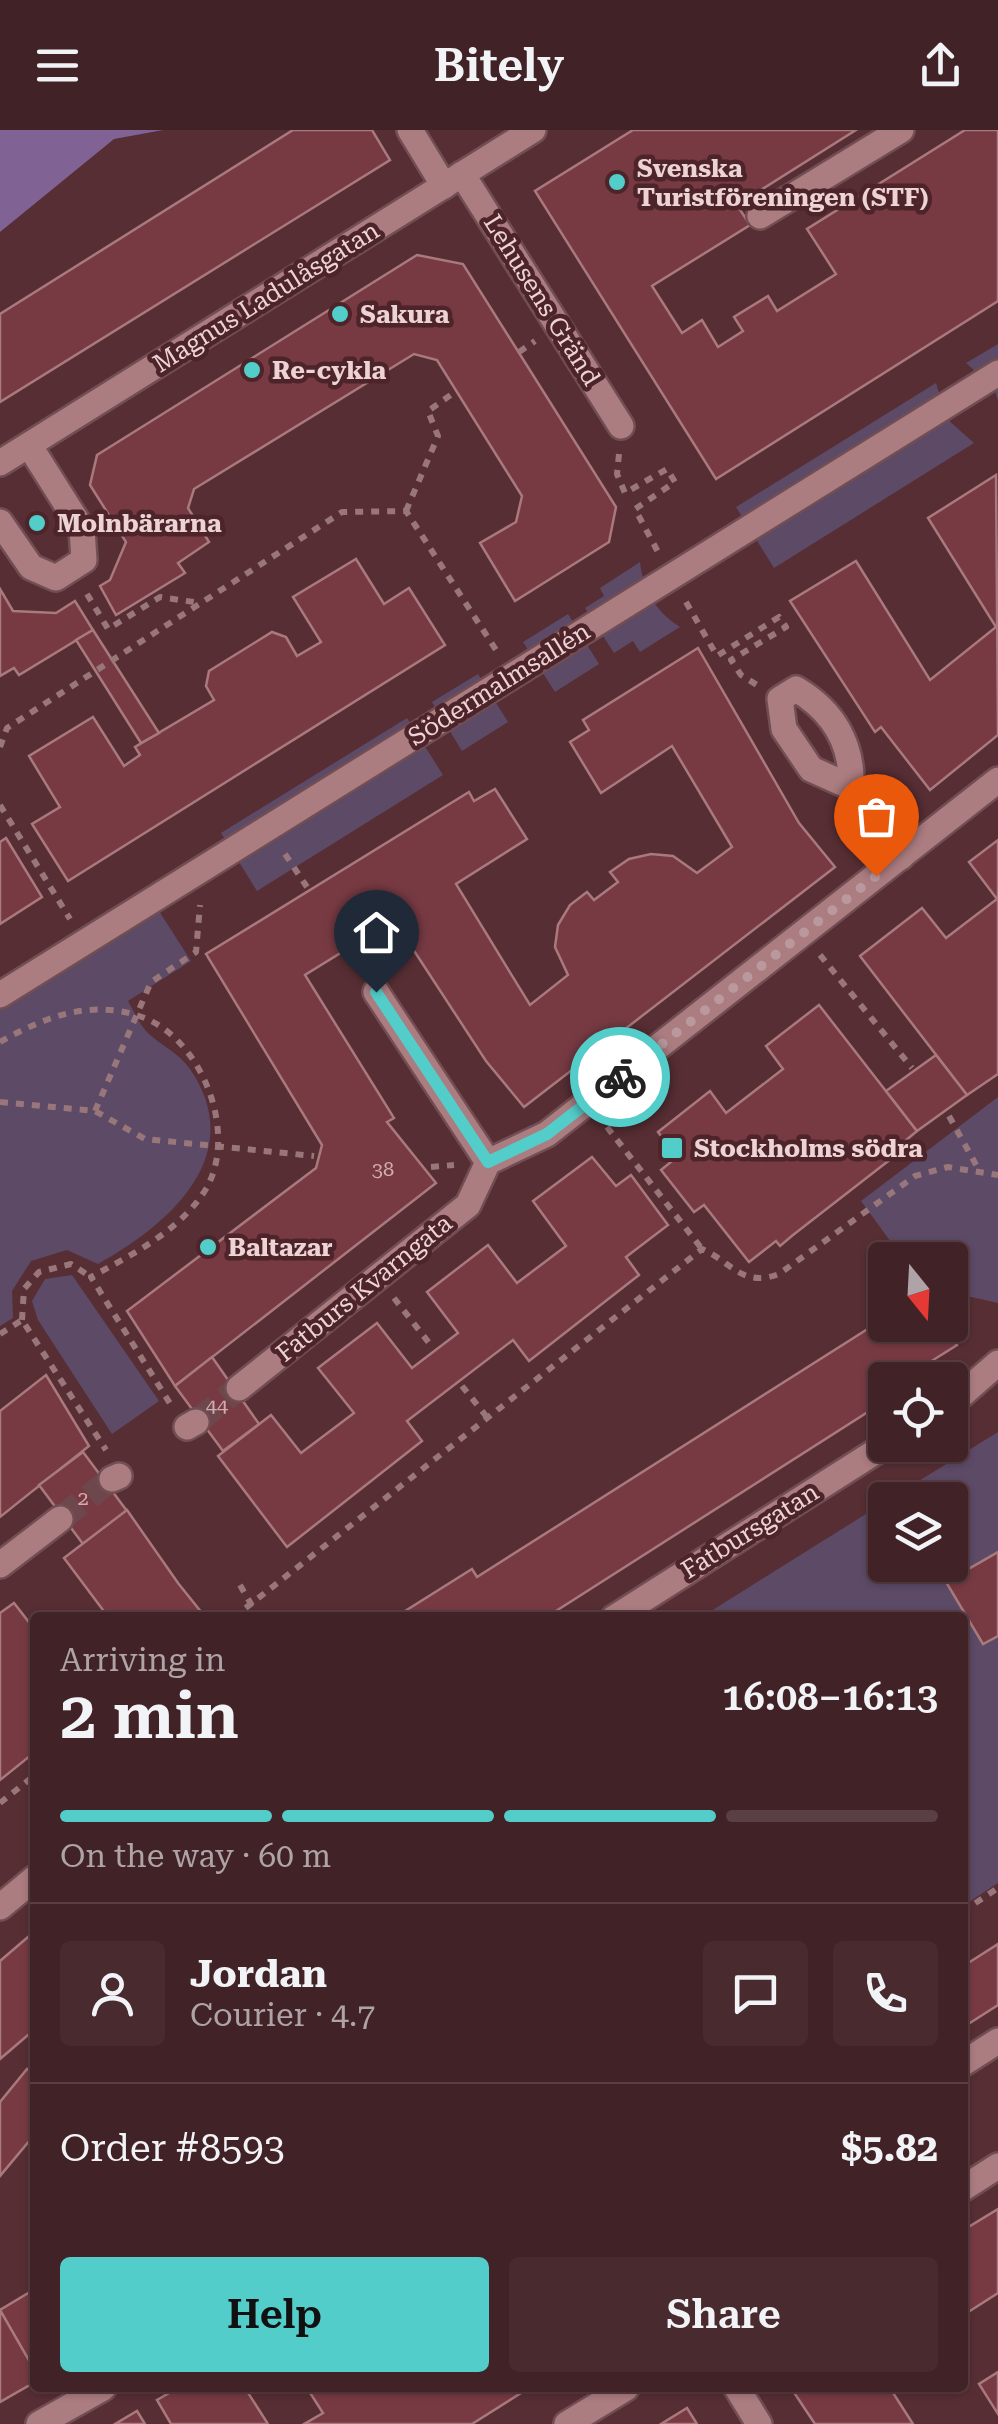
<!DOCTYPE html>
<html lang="en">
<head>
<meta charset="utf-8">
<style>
  :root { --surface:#412227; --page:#482a2f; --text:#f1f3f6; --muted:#aea4a7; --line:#5a3f44; --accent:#53cdc9 }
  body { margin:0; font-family:"Roboto Serif",serif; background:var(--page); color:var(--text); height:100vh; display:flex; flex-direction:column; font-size:38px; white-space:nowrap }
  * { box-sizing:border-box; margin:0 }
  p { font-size:32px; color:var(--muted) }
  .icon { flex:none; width:55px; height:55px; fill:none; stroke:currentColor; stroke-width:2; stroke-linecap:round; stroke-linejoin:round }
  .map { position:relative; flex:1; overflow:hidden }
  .panel { position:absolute; left:30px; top:1482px; width:938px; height:780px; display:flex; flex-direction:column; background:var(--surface); border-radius:10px; box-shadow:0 2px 8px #0004,0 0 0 2px var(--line) }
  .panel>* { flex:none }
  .needle { width:65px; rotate:162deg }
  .controls { position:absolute; left:868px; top:1112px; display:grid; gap:20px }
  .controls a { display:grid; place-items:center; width:100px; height:100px; border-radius:10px; background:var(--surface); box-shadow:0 2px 8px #0004,0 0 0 2px var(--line); font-size:50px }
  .pin { position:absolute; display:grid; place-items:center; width:85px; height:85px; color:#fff; margin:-102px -42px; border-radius:50% 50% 50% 0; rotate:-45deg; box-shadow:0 0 10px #0007 }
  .pin .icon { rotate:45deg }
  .courier { position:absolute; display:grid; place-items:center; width:100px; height:100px; margin:-50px; border:8px solid #53cdc9; border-radius:50%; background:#fff; color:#222; box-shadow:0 2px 12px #0007 }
  .headline em { font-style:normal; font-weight:600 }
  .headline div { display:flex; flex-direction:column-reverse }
  .headline { display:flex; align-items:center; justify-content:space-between; height:170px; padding:0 30px }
  h1 { font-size:65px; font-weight:600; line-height:75px }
  .bar { display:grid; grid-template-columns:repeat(4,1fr); gap:15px 10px; align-content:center; height:120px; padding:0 30px }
  .bar i { height:12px; border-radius:8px; background:var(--line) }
  .bar .selected { background:var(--accent) }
  .bar p { grid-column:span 4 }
  .line { display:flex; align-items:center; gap:25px; padding:0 30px; border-top:2px solid var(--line) }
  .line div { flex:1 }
  .round { display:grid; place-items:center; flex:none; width:105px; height:105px; border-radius:10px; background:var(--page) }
  .action { display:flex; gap:20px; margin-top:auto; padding:20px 30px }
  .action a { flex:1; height:115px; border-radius:10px; background:var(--accent); color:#111; font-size:40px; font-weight:600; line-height:115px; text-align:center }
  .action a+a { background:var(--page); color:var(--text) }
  header { display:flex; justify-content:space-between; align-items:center; height:130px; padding:0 30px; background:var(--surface); font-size:45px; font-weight:600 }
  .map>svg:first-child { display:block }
  .green { fill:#5c4a67 }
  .forest { fill:#816295 }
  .building { fill:#773a43; stroke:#a8797d; stroke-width:2.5 }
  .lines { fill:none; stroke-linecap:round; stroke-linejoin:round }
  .minor-tunnel { stroke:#6e474c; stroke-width:25; stroke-dasharray:25 12; stroke-linecap:butt }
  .minor-casing { stroke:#714e53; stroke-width:30 }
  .path { stroke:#99767a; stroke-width:6; stroke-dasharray:8 8; stroke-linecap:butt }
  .minor { stroke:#ab7c80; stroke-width:25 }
  .done { stroke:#b9999d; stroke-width:10; stroke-dasharray:0 18 }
  .route { stroke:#53cdc9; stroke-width:12 }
  .poi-dot { fill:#53cdc9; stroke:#4c242a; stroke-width:4 }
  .labels { text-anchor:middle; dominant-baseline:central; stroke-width:9; stroke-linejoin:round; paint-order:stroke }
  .number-label { font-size:20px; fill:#d0adb0 }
  .poi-label { font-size:25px; font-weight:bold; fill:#eed3d5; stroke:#4c242a; text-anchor:start }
  .street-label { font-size:25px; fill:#eed3d5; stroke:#4c242a }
</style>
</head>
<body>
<header><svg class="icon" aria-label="menu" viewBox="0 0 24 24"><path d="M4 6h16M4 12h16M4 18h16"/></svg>Bitely<svg class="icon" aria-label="share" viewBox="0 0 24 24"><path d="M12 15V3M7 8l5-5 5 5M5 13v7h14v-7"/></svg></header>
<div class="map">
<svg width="998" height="2294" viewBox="0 0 998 2294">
  <rect width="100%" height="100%" fill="#572e34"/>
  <g class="green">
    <path d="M998,214V271L994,258L966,233Z"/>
    <path d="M936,253L946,288L974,313L774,438L736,377Z"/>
    <path d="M640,432C643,460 656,482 680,497L640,522L633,511L614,523L585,478L604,466L600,458Z"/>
    <path d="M568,484L599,534L555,562L523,512Z"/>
    <path d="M478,544L508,592L462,621L432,572Z"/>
    <path d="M407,588L443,645L257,761L221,703Z"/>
    <path d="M159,781L191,831L128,871C134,881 140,896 149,904C163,917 178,922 190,939C249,1025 169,1095 98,1134L67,1120L31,1131L12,1161L13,1188L0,1196V879Z"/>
    <path d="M998,967V1173L950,1162V1130H904L861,1071Z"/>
    <path d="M72,1145L159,1271L112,1304L38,1190L32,1171L45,1149Z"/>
    <path d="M998,1302V1753L963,1776L962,1488H700L885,1372V1435H950V1370H888Z"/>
  </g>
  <path class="forest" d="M0,0H163L114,9L0,102Z"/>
  <g class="building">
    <path d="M293,0H372L390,30L0,272V184Z"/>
    <path d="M633,0H856L737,75L750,95L652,156L682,203L702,190L718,217L743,201L734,187L768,166L777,181L836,144L807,99L965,0H998V171L716,349L535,61Z"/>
    <path d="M417,125L463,134L616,377L609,412L515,471L480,413L516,392L522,366L437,230L414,224L194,359L188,378L209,412L178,433L185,443L116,485L100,456L110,450L126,412L90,355L97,325Z"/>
    <path d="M996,345L998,605L930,660L881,597L875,602L790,471L856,431L930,550L996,497L928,388Z"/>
    <path d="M356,429L384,474L409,458L445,515L68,751L32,694L60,677L29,626L93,587L124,636L140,625L135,617L214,570L206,556L209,541L272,502L286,507L297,526L321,512L293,467Z"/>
    <path d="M0,459L13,481L56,483L75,471L93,500L19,545L14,538L0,546Z"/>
    <path d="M93,500L159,603L141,613L76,510Z"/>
    <path d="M698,518L799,693L835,737L524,977L486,931L394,790L305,845L394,988L387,992L436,1053L175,1256L127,1181L316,1038L322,1015L206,824L469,662L474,671L495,659L527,709L456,754L530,875L568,845L555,817L558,795L570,775L587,762L594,770L618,752L610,742L629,729L651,724L673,726L697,743L732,717L672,616L601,663L570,612L589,600L583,590Z"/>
    <path d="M6,708L42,767L0,794V712Z"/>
    <path d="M998,710V944L967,965L860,826L922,778L946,808L997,769L969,732Z"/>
    <path d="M819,875L917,1001L893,1021L896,1025L793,1105L780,1116L776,1111L749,1132L704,1075L694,1082L661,1040L677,1027L658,1002L710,961L726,983L783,939L766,916Z"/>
    <path d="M936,925L967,965L917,1001L886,961Z"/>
    <path d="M592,1027L616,1056L631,1045L668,1095L626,1127L639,1145L529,1231L513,1210L407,1291L422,1311L287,1417L218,1326L271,1285L301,1323L354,1283L318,1238L377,1193L412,1238L458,1203L427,1162L488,1115L517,1153L566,1116L533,1071Z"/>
    <path d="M885,1188V1195H945L957,1215L930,1232L935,1239L918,1250H885V1271L545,1488H394L472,1439L477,1447Z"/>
    <path d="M212,1227L259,1294L223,1321L175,1256Z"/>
    <path d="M46,1245L89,1316L0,1387V1281Z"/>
    <path d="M83,1322L127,1381L83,1414L39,1355Z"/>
    <path d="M127,1380L178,1453L206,1488H109L64,1428Z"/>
    <path d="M998,1422V1506L983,1514L946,1452Z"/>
    <path d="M14,1473L35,1500V1622L0,1650V1483Z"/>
    <path d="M35,1801V1899L0,1929V1831Z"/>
    <path d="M998,1814V1875L962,1898V1837Z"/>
    <path d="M27,1939L35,1945V2004L0,2046V1972Z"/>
    <path d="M998,2079V2163L962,2186V2101Z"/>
    <path d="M35,2159V2241L0,2180Z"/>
    <path d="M0,2180L35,2241V2252L0,2272Z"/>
    <path d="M998,2242V2284L979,2254Z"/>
    <path d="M178,2258H245L268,2294H171L157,2270Z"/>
    <path d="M307,2258H529L472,2294H304L323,2283Z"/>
    <path d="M791,2258H890L913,2294H815Z"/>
    <path d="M687,2278L697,2294H661Z"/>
    <path d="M137,2281L145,2294H115Z"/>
  </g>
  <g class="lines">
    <g class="minor-tunnel">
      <path d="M196,1292L239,1258"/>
      <path d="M60,1389L112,1349"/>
    </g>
    <g class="minor-casing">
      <g id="minor">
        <path d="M410,0L444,56"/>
        <path d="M462,44L621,296"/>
        <path d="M760,86L901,0"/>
        <path d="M0,333L533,0"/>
        <path d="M0,392L31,437L56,448L84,430L82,399L29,315"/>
        <path d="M851,657C853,614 833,581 796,559L780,569L784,599L811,639L851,657L901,727"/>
        <path d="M376,862L488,1032"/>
        <path d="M0,865L998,243"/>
        <path d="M239,1258L468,1075L488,1032L547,1004L998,650"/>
        <path d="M950,1275L998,1233"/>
        <path d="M187,1297L196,1292"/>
        <path d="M112,1349L119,1346"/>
        <path d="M0,1435L60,1389"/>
        <path d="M614,1488L886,1315"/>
        <path d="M0,1777L35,1748"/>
        <path d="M962,1934L998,1911"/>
        <path d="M962,2059L998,2036"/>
        <path d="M737,2258L759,2294"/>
        <path d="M39,2294L103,2258"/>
        <path d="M567,2294L626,2258"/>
      </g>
    </g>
    <g class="path">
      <path d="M519,222L535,211"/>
      <path d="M619,324L617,344L625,363L667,339L675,352L635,379L658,422"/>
      <path d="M406,381L438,306L428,281L452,264"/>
      <path d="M87,464L108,499L160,467L200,473"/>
      <path d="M686,472L717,526L779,487L786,497L731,530L741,545L757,555"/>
      <path d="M0,617L7,598L342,382L406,381L496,520"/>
      <path d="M0,675L70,789"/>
      <path d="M285,724L307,757"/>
      <path d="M348,820L361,840"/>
      <path d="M820,825L912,938"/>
      <path d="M0,912C43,888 89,869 139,886C201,906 239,1002 206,1059C180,1101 133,1124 91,1147L171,1275"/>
      <path d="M0,972L95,981L145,1009L314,1026"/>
      <path d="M95,981L151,852L196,822L200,775"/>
      <path d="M949,986L979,1040"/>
      <path d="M607,997L702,1119"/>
      <path d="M431,1037L454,1035"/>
      <path d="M394,1168L433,1218"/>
      <path d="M22,1190L24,1159L39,1142L71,1134L91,1147"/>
      <path d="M0,1204L22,1190L106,1320"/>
      <path d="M462,1256L486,1286"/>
      <path d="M240,1455L259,1488"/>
      <path d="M233,1488L702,1119C732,1132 742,1158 779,1144L915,1046L948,1037L998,1045"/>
      <path d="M0,1673L35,1645"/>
      <path d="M962,1782L998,1758"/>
    </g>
    <use href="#minor" class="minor"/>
  </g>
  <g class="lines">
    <path class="done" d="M620,947L876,746"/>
    <path class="route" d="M376,862L488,1032L547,1004L620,947"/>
  </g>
  <g class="poi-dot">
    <circle cx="617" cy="52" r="10"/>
    <circle cx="340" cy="184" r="10"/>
    <circle cx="252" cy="240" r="10"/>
    <circle cx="37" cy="393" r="10"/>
    <rect x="660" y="1006" width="24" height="24" rx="5"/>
    <circle cx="208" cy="1117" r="10"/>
  </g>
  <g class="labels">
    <g class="number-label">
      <text x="383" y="1039">38</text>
      <text x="217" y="1275">44</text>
      <text x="83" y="1368">2</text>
    </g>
    <g class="poi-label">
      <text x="637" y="38">Svenska<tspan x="637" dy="29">Turistföreningen (STF)</tspan></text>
      <text x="360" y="184">Sakura</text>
      <text x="272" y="240">Re-cykla</text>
      <text x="57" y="393">Molnbärarna</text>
      <text x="694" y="1018">Stockholms södra</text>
      <text x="228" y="1117">Baltazar</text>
    </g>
    <g class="street-label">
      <text transform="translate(266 167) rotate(-32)">Magnus Ladulåsgatan</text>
      <text transform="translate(542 170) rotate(58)">Lehusens Gränd</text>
      <text transform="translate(499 554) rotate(-32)">Södermalmsallén</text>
      <text transform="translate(364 1158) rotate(-39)">Fatburs Kvarngata</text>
      <text transform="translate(750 1401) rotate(-32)">Fatbursgatan</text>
    </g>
  </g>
</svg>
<div class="controls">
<a><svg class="needle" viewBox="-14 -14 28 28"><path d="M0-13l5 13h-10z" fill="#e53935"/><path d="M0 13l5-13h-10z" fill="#aea4a7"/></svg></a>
<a><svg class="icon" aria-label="locate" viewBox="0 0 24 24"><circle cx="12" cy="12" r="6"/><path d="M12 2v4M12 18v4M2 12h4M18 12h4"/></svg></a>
<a><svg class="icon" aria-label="layers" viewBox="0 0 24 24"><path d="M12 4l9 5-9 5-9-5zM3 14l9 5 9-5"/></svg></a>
</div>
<div class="pin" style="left:876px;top:746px;background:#ea580c"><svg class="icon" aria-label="bag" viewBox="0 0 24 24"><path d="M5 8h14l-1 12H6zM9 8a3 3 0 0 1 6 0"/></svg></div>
<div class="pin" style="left:376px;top:862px;background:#1f2937"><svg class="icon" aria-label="home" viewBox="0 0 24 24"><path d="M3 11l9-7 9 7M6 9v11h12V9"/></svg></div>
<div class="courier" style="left:620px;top:947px"><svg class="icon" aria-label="bike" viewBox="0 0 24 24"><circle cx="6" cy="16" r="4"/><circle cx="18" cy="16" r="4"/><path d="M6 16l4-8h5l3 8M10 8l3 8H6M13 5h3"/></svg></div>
<section class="panel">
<div class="headline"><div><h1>2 min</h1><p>Arriving in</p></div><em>16:08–16:13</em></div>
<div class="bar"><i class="selected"></i><i class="selected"></i><i class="selected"></i><i></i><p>On the way · 60 m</p></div>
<div class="line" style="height:180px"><a class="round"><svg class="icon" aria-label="person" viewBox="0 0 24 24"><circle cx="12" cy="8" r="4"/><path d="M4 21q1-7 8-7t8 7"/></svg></a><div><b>Jordan</b><p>Courier · 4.7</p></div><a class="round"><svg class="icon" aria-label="chat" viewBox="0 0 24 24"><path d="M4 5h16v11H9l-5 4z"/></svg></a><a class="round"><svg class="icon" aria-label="phone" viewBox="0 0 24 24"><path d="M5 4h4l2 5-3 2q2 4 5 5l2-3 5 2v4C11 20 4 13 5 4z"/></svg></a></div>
<div class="line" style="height:130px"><div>Order #8593</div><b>$5.82</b></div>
<div class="action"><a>Help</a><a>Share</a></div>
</section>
</div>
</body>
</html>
